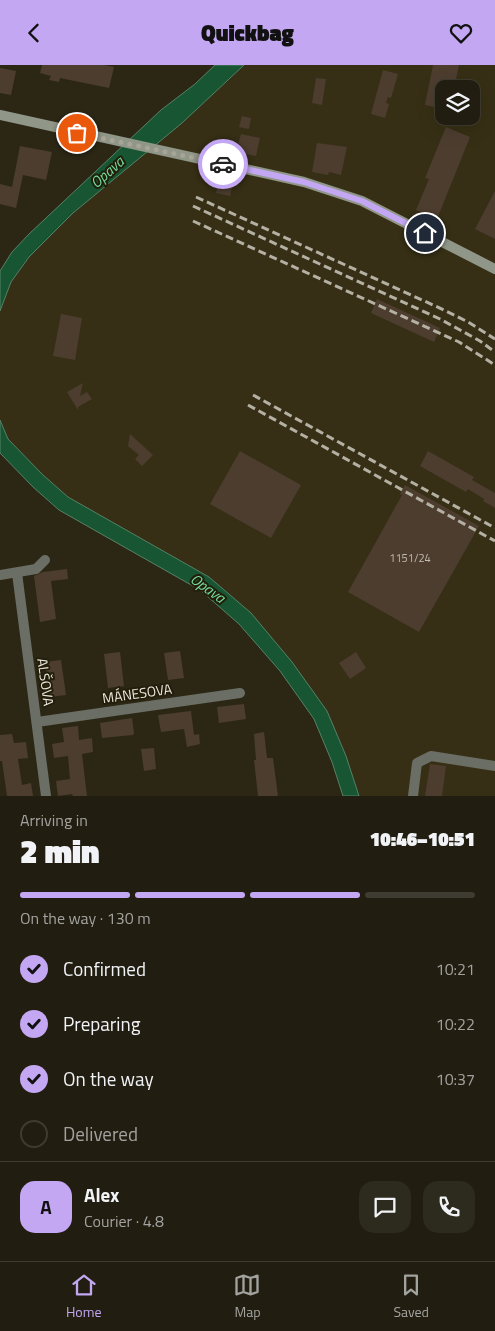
<!DOCTYPE html>
<html lang="en">
<head>
<meta charset="utf-8">
<style>
  :root { --surface:#211d10; --page:#2d2a1e; --text:#f1f3f6; --muted:#a2a29f; --line:#3e3b30; --accent:#c3a7f2 }
  body { margin:0; font-family:"Titillium Web",sans-serif; background:var(--page); color:var(--text); height:100vh; display:flex; flex-direction:column; font-size:19px; white-space:nowrap }
  * { box-sizing:border-box; margin:0 }
  p { font-size:16px; color:var(--muted) }
  .icon { flex:none; width:28px; height:28px; fill:none; stroke:currentColor; stroke-width:2; stroke-linecap:round; stroke-linejoin:round }
  .map { position:relative; height:731px; overflow:hidden }
  .details { display:flex; flex-direction:column; background:var(--surface); flex:1 }
  .details>* { flex:none }
  .fabs { position:absolute; left:435px; top:15px; display:grid; gap:10px }
  .fabs a { display:grid; place-items:center; width:45px; height:45px; border-radius:10px; background:var(--surface); box-shadow:0 5px 20px #0002,0 0 0 1px var(--line); font-size:25px }
  .pin { position:absolute; display:grid; place-items:center; width:42px; height:42px; color:#fff; margin:-21px; border:2px solid #fff; border-radius:50%; box-shadow:0 1px 5px #0007 }
  .courier { position:absolute; display:grid; place-items:center; width:50px; height:50px; margin:-25px; border:4px solid #c3a7f2; border-radius:50%; background:#fff; color:#222; box-shadow:0 1px 6px #0007 }
  .headline em { font-style:normal; font-weight:800 }
  .headline div { display:flex; flex-direction:column-reverse }
  .headline { display:flex; align-items:center; justify-content:space-between; height:85px; padding:0 20px }
  h1 { font-size:32px; font-weight:800; line-height:38px }
  .bar { display:grid; grid-template-columns:repeat(4,1fr); gap:8px 5px; align-content:center; height:60px; padding:0 20px }
  .bar i { height:6px; border-radius:4px; background:var(--line) }
  .bar .on { background:var(--accent) }
  .bar p { grid-column:span 4 }
  .line { display:flex; align-items:center; gap:12px; padding:0 20px; border-top:1px solid var(--line) }
  .line div { flex:1 }
  .round { display:grid; place-items:center; flex:none; width:52px; height:52px; border-radius:15px; background:var(--page) }
  ol { padding:0 20px; list-style:none }
  li { display:flex; align-items:center; gap:15px; height:55px }
  li p { margin-inline-start:auto }
  li .icon { padding:5px; border-radius:50%; background:var(--accent); color:#111; stroke-width:4 }
  li:last-child { color:var(--muted) }
  li i { width:28px; height:28px; border:2px solid var(--line); border-radius:50% }
  header { display:flex; justify-content:space-between; align-items:center; height:65px; padding:0 20px; background:var(--accent); color:#111; font-size:22px; font-weight:800 }
  .tab-bar { display:flex; justify-content:space-around; align-items:center; height:70px; border-top:1px solid var(--line); background:var(--surface); font-size:14px; color:var(--muted) }
  .tab-bar a { display:grid; justify-items:center; gap:2px }
  .tab-bar .on { color:var(--accent) }
  .map>svg:first-child { display:block }
  .built { fill:#362f15; fill-rule:evenodd }
  .water { fill:#175533; stroke:#578166 }
  .building { fill:#4c3d2f }
  .lines { fill:none; stroke-linecap:round; stroke-linejoin:round }
  .street { stroke:#6a6e65; stroke-width:10 }
  .secondary { stroke:#909688; stroke-width:10 }
  .rail { stroke:#b4b0a3; stroke-width:3; stroke-dasharray:8 4; stroke-linecap:butt }
  .done { stroke:#a8a496; stroke-width:5; stroke-dasharray:0 9 }
  .route { stroke:#c3a7f2; stroke-width:6 }
  .labels { text-anchor:middle; dominant-baseline:central; stroke-width:4; stroke-linejoin:round; paint-order:stroke }
  .number-label { font-size:11px; fill:#c3bcb1 }
  .street-label { font-size:14px; fill:#ebe7dc; stroke:#231e0b }
  .water-label { font-size:15px; font-style:italic; fill:#74de9d; stroke:#231e0b }
</style>
</head>
<body>
<header><svg class="icon" aria-label="back" viewBox="0 0 24 24"><path d="M15 5l-7 7 7 7"/></svg>Quickbag<svg class="icon" aria-label="heart" viewBox="0 0 24 24"><path d="M12 20l-8-8c-3-5 5-10 8-4 3-6 11-1 8 4z"/></svg></header>
<div class="map">
<svg width="495" height="731" viewBox="0 0 495 731">
  <rect width="100%" height="100%" fill="#2c2715"/>
  <path class="built" d="M244,0H495V731H359L346,691L209,512L68,432L43,410L8,374L0,355V246L11,217L29,192L73,148L182,58ZM444,24H471V51H444Z"/>
  <g class="water">
    <path d="M215,0H244L182,58L73,148L29,192L11,217L0,246V206L12,187L29,169L161,45L195,19Z"/>
    <path d="M0,355L8,374L43,410L68,432L209,512L251,548L292,597L327,646L346,691L359,731H343L332,697L314,654L280,606L239,559L200,525L59,445L33,422L0,388Z"/>
  </g>
  <g class="building">
    <path d="M42,0H104L114,2L109,23L60,13L59,17L49,15L51,11L40,8Z"/>
    <path d="M433,0H459L454,24H444V44L425,40Z"/>
    <path d="M0,3L16,6L11,30L0,28Z"/>
    <path d="M383,5L398,9L391,33L388,32L386,38L389,39L385,53L371,49Z"/>
    <path d="M316,13L326,14L322,40L312,38Z"/>
    <path d="M242,51L251,53L249,64L239,62Z"/>
    <path d="M446,62L470,72L437,154L416,145L429,114L425,113Z"/>
    <path d="M241,69L260,73L256,91L236,87Z"/>
    <path d="M317,78L347,82L341,110L329,107L328,110L312,107Z"/>
    <path d="M20,81L52,87L46,115L23,110L16,143L0,139V119L12,122Z"/>
    <path d="M214,109L234,114L230,131L216,128L217,123L212,122Z"/>
    <path d="M495,126V174L475,164Z"/>
    <path d="M377,234L440,263L434,277L371,248Z"/>
    <path d="M61,249L82,253L75,295L53,291Z"/>
    <path d="M83,318L80,331L87,327L92,334L78,342V345L67,327Z"/>
    <path d="M130,369L153,390L142,401L135,394L139,390L128,381Z"/>
    <path d="M240,386L301,420L271,473L210,439Z"/>
    <path d="M428,386L474,412L472,415L495,428V443L483,436L484,434L468,424L466,427L420,401Z"/>
    <path d="M405,420L479,461L419,567L348,527L402,430L400,429Z"/>
    <path d="M67,504L68,514L51,516L56,554L40,557L34,511L43,507Z"/>
    <path d="M180,586L184,613L168,615L164,588Z"/>
    <path d="M120,587L124,621L108,623L104,589Z"/>
    <path d="M356,587L366,603L350,614L339,598Z"/>
    <path d="M61,595L66,630L50,632L45,597Z"/>
    <path d="M244,639L246,654L219,658L217,642Z"/>
    <path d="M191,646L194,670L199,669L200,679L187,682L184,664L161,667L158,650Z"/>
    <path d="M132,653L134,668L133,670L102,673L100,658Z"/>
    <path d="M78,661L79,675L92,673L93,687L82,689L87,731H73L72,729L58,731L56,716L70,714L68,691L54,693L52,679L64,677L62,663Z"/>
    <path d="M264,667L267,693H273L278,731H258L254,695H256L254,669Z"/>
    <path d="M12,669L14,678L26,677L28,693L18,694L22,720L31,718L33,731H7L2,696H0V670Z"/>
    <path d="M154,683L156,704L144,706L141,684Z"/>
    <path d="M430,699L446,701L442,731H425Z"/>
  </g>
  <g class="lines">
    <g class="street">
      <path d="M17,508L46,731"/>
      <path d="M0,510L36,504L45,495"/>
      <path d="M37,657L240,628"/>
      <path d="M413,731L417,698L431,691L495,701"/>
    </g>
    <path class="secondary" d="M0,50L304,117L362,136L495,204"/>
    <g class="rail">
      <path d="M196,132L444,245L468,257L495,274"/>
      <path d="M193,141L440,254L480,276L495,287"/>
      <path d="M193,156L459,277L495,300"/>
      <path d="M253,330L495,463"/>
      <path d="M248,340L495,476"/>
    </g>
  </g>
  <g class="lines">
    <path class="done" d="M77,68L223,99"/>
    <path class="route" d="M223,99L304,117L362,136L425,168"/>
  </g>
  <g class="labels">
    <g class="number-label">
      <text x="410" y="493">1151/24</text>
    </g>
    <g class="street-label">
      <text transform="translate(46 617) rotate(82)">ALŠOVA</text>
      <text transform="translate(137 628) rotate(-8)">MÁNESOVA</text>
    </g>
    <g class="water-label">
      <text transform="translate(107 107) rotate(-42)">Opava</text>
      <text transform="translate(208 523) rotate(36)">Opava</text>
    </g>
  </g>
</svg>
<div class="fabs">
<a><svg class="icon" aria-label="layers" viewBox="0 0 24 24"><path d="M12 4l9 5-9 5-9-5zM3 14l9 5 9-5"/></svg></a>
</div>
<div class="pin" style="left:77px;top:68px;background:#ea580c"><svg class="icon" aria-label="bag" viewBox="0 0 24 24"><path d="M5 8h14l-1 12H6zM9 8a3 3 0 0 1 6 0"/></svg></div>
<div class="pin" style="left:425px;top:168px;background:#1f2937"><svg class="icon" aria-label="home" viewBox="0 0 24 24"><path d="M3 11l9-7 9 7M6 9v11h12V9"/></svg></div>
<div class="courier" style="left:223px;top:99px"><svg class="icon" aria-label="car" viewBox="0 0 24 24"><path d="M5 17H2v-5l4-1 3-4h7l3 4 3 1v5h-3M9 17h6M6 11h13"/><circle cx="7" cy="17" r="2"/><circle cx="17" cy="17" r="2"/></svg></div>
</div>
<section class="details">
<div class="headline"><div><h1>2 min</h1><p>Arriving in</p></div><em>10:46–10:51</em></div>
<div class="bar"><i class="on"></i><i class="on"></i><i class="on"></i><i></i><p>On the way · 130 m</p></div>
<ol>
<li><svg class="icon" aria-label="check" viewBox="0 0 24 24"><path d="M5 12l5 5 9-10"/></svg>Confirmed<p>10:21</p></li>
<li><svg class="icon" aria-label="check" viewBox="0 0 24 24"><path d="M5 12l5 5 9-10"/></svg>Preparing<p>10:22</p></li>
<li><svg class="icon" aria-label="check" viewBox="0 0 24 24"><path d="M5 12l5 5 9-10"/></svg>On the way<p>10:37</p></li>
<li><i></i>Delivered</li>
</ol>
<div class="line" style="height:90px"><b class="round" style="background:var(--accent);color:#111">A</b><div><b>Alex</b><p>Courier · 4.8</p></div><a class="round"><svg class="icon" aria-label="chat" viewBox="0 0 24 24"><path d="M4 5h16v11H9l-5 4z"/></svg></a><a class="round"><svg class="icon" aria-label="phone" viewBox="0 0 24 24"><path d="M5 4h4l2 5-3 2q2 4 5 5l2-3 5 2v4C11 20 4 13 5 4z"/></svg></a></div>
</section>
<nav class="tab-bar">
<a class="on"><svg class="icon" aria-label="home" viewBox="0 0 24 24"><path d="M3 11l9-7 9 7M6 9v11h12V9"/></svg>Home</a>
<a><svg class="icon" aria-label="map" viewBox="0 0 24 24"><path d="M3 6l6-2 6 2 6-2v14l-6 2-6-2-6 2zM9 4v14M15 6v14"/></svg>Map</a>
<a><svg class="icon" aria-label="saved" viewBox="0 0 24 24"><path d="M7 4h10v16l-5-4-5 4z"/></svg>Saved</a>
</nav>
</body>
</html>
